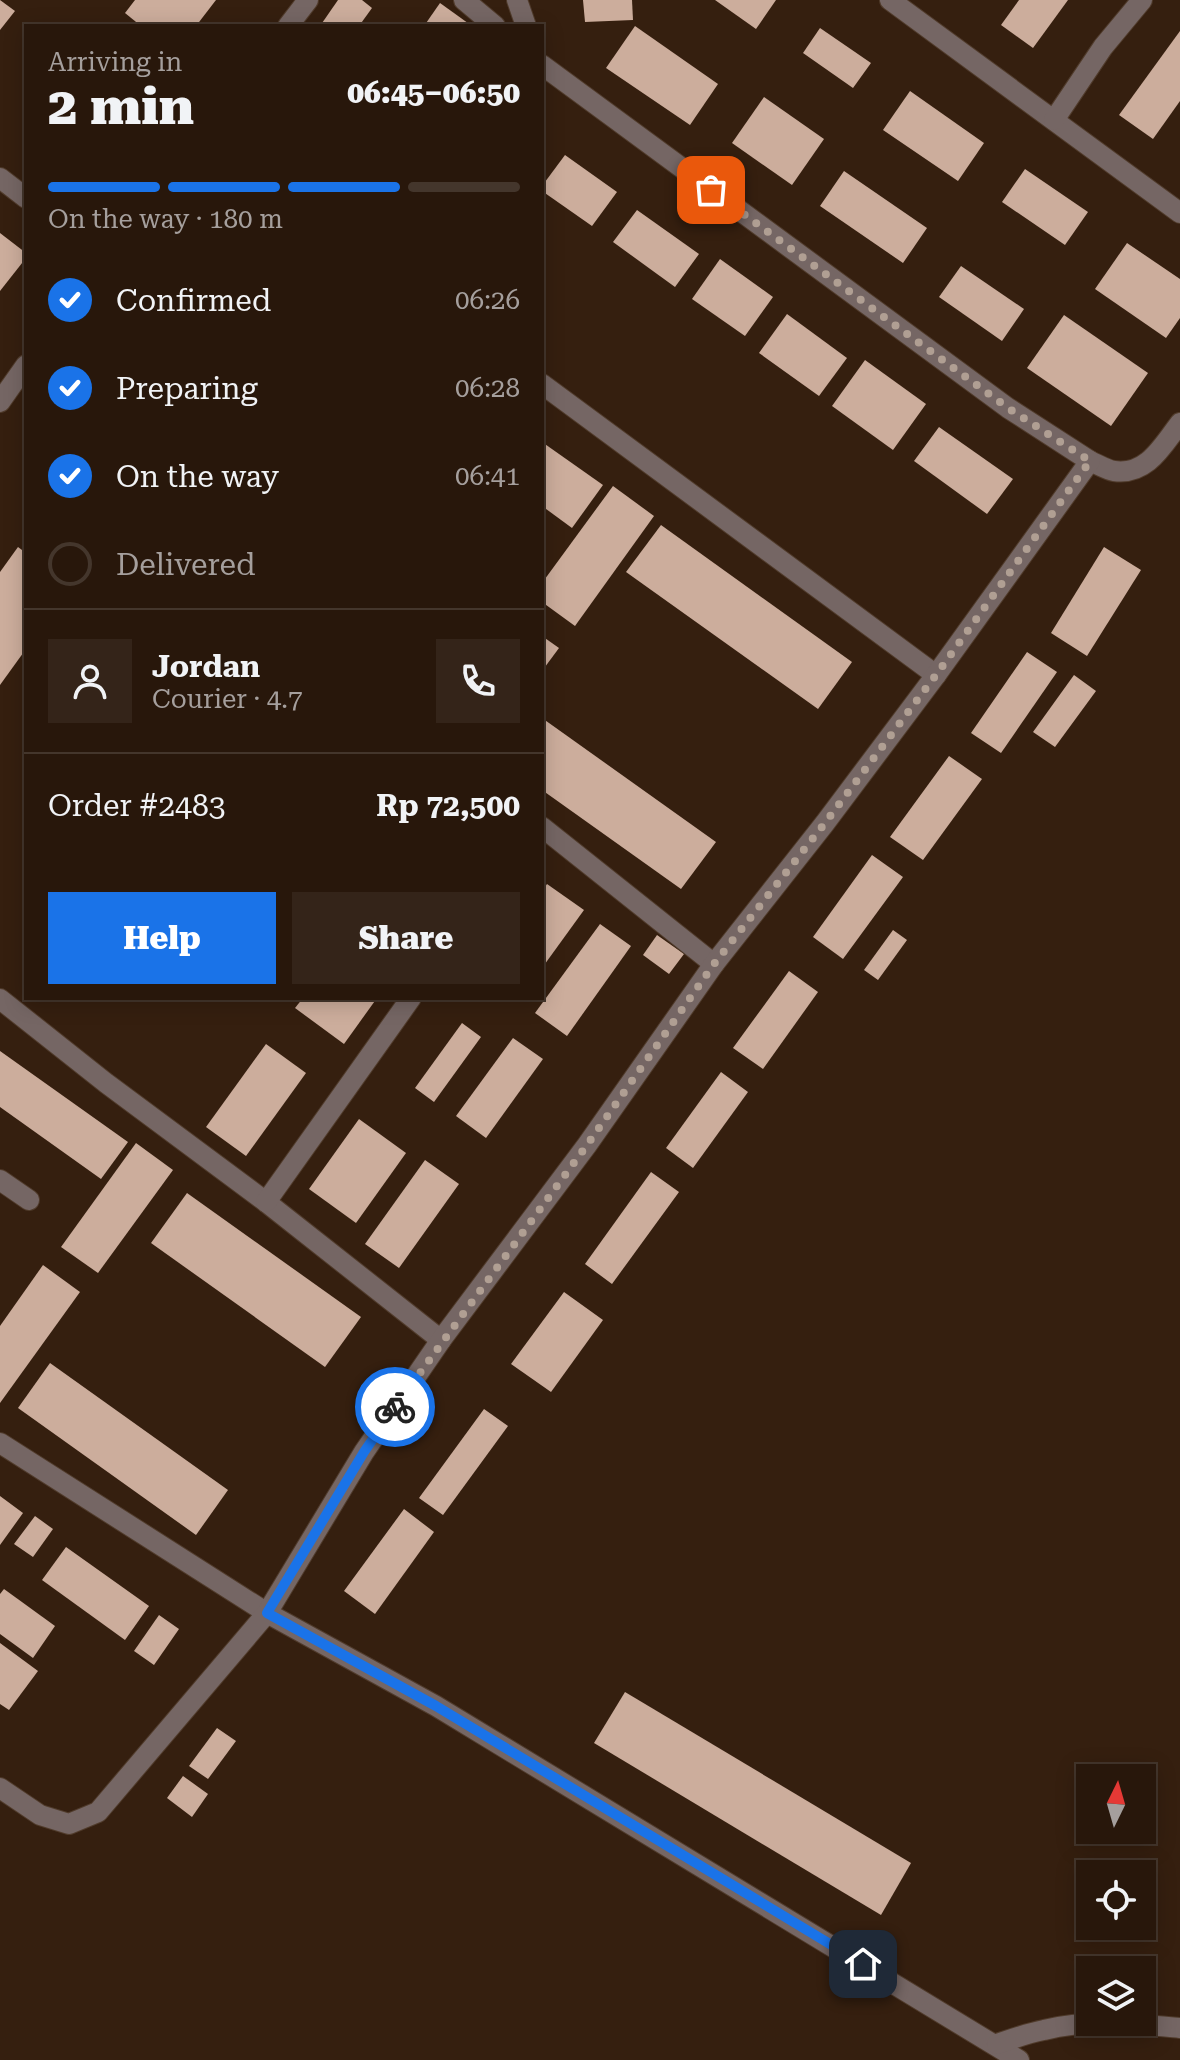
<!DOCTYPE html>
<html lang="en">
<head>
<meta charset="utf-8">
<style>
  :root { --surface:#28170b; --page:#342419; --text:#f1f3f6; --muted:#a59f9d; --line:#44362c; --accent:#1a73e8 }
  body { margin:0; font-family:"Roboto Serif",serif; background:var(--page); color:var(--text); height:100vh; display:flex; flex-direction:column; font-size:30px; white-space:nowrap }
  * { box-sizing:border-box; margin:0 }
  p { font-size:26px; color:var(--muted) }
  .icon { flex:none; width:44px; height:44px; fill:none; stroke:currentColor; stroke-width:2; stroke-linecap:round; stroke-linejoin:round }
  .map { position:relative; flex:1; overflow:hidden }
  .panel { position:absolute; left:24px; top:24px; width:520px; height:976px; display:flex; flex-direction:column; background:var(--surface); border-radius:0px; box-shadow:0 4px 20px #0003,0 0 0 2px var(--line) }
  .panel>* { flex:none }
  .needle { width:52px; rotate:5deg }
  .tools { position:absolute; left:1076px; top:1764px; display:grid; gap:16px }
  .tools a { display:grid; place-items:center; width:80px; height:80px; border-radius:0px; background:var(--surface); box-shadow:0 4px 20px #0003,0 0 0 2px var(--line); font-size:40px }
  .pin { position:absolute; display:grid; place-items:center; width:68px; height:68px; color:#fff; margin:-34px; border-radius:16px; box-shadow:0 4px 12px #0006 }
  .courier { position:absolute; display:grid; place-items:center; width:80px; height:80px; margin:-40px; border:6px solid #1a73e8; border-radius:50%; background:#fff; color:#222; box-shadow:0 2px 10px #0007 }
  .headline em { font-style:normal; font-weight:800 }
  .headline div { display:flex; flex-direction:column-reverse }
  .headline { display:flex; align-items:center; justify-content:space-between; height:136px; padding:0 24px }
  h1 { font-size:52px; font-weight:800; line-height:60px }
  .bar { display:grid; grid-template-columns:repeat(4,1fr); gap:12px 8px; align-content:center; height:96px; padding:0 24px }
  .bar i { height:10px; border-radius:6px; background:var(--line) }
  .bar .active { background:var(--accent) }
  .bar p { grid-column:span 4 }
  .line { display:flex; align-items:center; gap:20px; padding:0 24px; border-top:2px solid var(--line) }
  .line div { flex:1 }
  .round { display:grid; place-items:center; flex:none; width:84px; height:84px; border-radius:0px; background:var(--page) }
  ol { padding:0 24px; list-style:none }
  li { display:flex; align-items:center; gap:24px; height:88px }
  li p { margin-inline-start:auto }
  li .icon { padding:8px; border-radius:50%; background:var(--accent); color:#fff; stroke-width:4 }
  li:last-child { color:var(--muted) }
  li i { width:44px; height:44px; border:4px solid var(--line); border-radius:50% }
  .button { display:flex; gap:16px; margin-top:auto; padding:16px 24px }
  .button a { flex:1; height:92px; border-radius:0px; background:var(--accent); color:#fff; font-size:32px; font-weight:800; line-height:92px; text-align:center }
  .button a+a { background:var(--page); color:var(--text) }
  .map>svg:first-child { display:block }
  .building { fill:#ccad9c }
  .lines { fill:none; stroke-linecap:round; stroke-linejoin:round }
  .minor-casing { stroke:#503b2b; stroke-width:22 }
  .minor { stroke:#756664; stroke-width:20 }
  .done { stroke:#b09f93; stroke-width:8; stroke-dasharray:0 14.4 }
  .route { stroke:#1a73e8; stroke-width:10 }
</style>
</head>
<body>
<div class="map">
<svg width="1180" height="2060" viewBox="0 0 1180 2060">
  <rect width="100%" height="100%" fill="#351f0f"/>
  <g class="building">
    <path d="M0,0L15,11L0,30Z"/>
    <path d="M135,0H216L196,26H141L125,13Z"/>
    <path d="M338,0H362L372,8L359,26H320Z"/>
    <path d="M583,0H632L633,20L585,22Z"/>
    <path d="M715,0H776L756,29Z"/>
    <path d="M1019,0H1068L1033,48L1001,25Z"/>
    <path d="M440,3L472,26H424Z"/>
    <path d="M635,26L718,84L690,125L606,68Z"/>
    <path d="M820,28L871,63L853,88L803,53Z"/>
    <path d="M1180,31V101L1153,139L1119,115Z"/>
    <path d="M910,91L984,143L958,181L883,130Z"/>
    <path d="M764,97L824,139L792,185L732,143Z"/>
    <path d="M565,155L617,192L592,226L542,191V186Z"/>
    <path d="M1025,169L1088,212L1065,245L1002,202Z"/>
    <path d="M844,171L927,228L903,263L820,206Z"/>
    <path d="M637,210L699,254L675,287L613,242Z"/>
    <path d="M0,233L26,253V258L0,291Z"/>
    <path d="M1127,243L1180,279V318L1166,338L1095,289Z"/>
    <path d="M720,259L773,297L745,336L692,299Z"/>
    <path d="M961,266L1024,309L1002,341L939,297Z"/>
    <path d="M787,314L847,358L819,396L759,353Z"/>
    <path d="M1064,315L1148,373L1111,426L1027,368Z"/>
    <path d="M865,360L926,404L893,450L832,406Z"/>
    <path d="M939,427L1013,479L987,514L914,461Z"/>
    <path d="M542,442L603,485L572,528L542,506Z"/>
    <path d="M613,486L654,516L575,626L542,602V583Z"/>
    <path d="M661,525L852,662L818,709L626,572Z"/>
    <path d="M18,547L26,553V649L0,685V572Z"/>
    <path d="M1104,547L1141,570L1087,656L1051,633Z"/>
    <path d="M542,636L559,648L542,671Z"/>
    <path d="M1027,652L1057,672L1001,753L971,733Z"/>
    <path d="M1074,675L1096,691L1055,747L1033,732Z"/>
    <path d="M542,718L716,842L681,889L542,790Z"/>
    <path d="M949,756L982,779L923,860L890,837Z"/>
    <path d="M872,855L903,877L843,959L813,937Z"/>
    <path d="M547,884L584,910L542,968V891Z"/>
    <path d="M600,924L631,946L567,1036L535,1013Z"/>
    <path d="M893,930L907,940L878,980L864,970Z"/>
    <path d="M657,935L684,954L669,974L643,955Z"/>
    <path d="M789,971L818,992L763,1069L733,1048Z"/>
    <path d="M303,998H377L344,1044L295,1008Z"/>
    <path d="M462,1023L481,1037L434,1102L415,1088Z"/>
    <path d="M513,1038L543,1059L486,1138L456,1116Z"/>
    <path d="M266,1044L306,1073L246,1156L206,1127Z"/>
    <path d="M0,1051L128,1142L101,1179L0,1107Z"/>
    <path d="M721,1072L748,1092L693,1168L666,1148Z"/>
    <path d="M359,1119L406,1153L356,1223L309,1189Z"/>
    <path d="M136,1143L173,1170L98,1273L61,1247Z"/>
    <path d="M425,1160L459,1184L399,1268L365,1244Z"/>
    <path d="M651,1172L679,1192L612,1284L585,1264Z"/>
    <path d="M187,1193L361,1317L325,1367L151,1243Z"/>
    <path d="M43,1265L80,1292L0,1403V1326Z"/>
    <path d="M564,1292L603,1320L551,1392L511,1364Z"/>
    <path d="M50,1363L228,1490L196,1535L18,1408Z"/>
    <path d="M484,1409L508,1426L443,1515L419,1498Z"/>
    <path d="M0,1496L23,1513L0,1545Z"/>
    <path d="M404,1509L434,1532L375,1614L344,1591Z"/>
    <path d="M35,1516L53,1529L33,1557L14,1544Z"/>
    <path d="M66,1547L149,1606L125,1640L42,1580Z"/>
    <path d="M4,1589L55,1626L33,1658L0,1634V1594Z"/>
    <path d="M159,1615L179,1629L154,1665L134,1651Z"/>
    <path d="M0,1643L38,1671L9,1710L0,1704Z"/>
    <path d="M625,1692L911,1863L881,1915L594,1743Z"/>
    <path d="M217,1728L236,1741L208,1779L189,1766Z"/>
    <path d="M183,1776L208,1794L192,1817L167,1798Z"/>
  </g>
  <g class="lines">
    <g class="minor-casing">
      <g id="minor">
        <path d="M464,0L495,26"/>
        <path d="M517,0L526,26"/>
        <path d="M890,0L1180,213"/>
        <path d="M288,26L308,0"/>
        <path d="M1054,120L1103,47L1142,0"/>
        <path d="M0,178L26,198"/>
        <path d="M542,384L936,675"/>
        <path d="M0,402L26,365"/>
        <path d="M1090,461C1097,464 1107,470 1114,471C1147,476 1163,445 1180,423"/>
        <path d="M542,827L714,964"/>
        <path d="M0,999L106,1083L266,1202L441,1340"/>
        <path d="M0,1180L29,1200"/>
        <path d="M266,1202L411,998"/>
        <path d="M0,1443L267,1613L436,1706L1019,2060"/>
        <path d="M0,1788L40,1815L69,1824L98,1812L267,1613L364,1452L441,1340L587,1145L714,964L825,823L936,675L1090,461L1008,408L542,65"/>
        <path d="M997,2044C1012,2039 1028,2033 1044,2030C1088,2019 1135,2024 1180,2028"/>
      </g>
    </g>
    <use href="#minor" class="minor"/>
  </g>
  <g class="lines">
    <path class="done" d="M395,1407L587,1145L714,964L825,823L936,675L1090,461L1008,408L711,190"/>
    <path class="route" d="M395,1407L364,1452L267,1613L436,1706L863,1964"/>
  </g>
</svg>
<div class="tools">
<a><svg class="needle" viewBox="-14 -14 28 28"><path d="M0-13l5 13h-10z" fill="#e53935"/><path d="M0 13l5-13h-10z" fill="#a59f9d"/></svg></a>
<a><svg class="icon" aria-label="locate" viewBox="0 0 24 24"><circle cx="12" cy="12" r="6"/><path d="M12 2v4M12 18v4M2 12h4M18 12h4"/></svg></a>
<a><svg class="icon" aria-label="layers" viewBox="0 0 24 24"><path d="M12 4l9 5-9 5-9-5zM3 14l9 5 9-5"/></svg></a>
</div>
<div class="pin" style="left:711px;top:190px;background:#ea580c"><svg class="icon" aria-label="bag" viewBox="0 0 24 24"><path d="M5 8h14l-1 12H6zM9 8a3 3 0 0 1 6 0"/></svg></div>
<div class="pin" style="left:863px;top:1964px;background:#1f2937"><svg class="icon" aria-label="home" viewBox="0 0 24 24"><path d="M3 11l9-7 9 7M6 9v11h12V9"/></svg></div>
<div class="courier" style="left:395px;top:1407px"><svg class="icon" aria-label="bike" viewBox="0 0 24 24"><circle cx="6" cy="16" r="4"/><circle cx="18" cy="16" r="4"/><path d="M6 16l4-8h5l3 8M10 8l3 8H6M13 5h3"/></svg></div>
<section class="panel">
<div class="headline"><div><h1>2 min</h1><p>Arriving in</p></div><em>06:45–06:50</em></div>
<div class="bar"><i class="active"></i><i class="active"></i><i class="active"></i><i></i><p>On the way · 180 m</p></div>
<ol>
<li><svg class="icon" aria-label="check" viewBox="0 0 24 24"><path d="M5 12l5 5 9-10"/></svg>Confirmed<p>06:26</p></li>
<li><svg class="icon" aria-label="check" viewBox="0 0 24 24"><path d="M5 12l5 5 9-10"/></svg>Preparing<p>06:28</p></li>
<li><svg class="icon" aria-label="check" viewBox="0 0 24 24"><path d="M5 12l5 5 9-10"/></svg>On the way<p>06:41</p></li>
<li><i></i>Delivered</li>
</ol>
<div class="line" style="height:144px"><a class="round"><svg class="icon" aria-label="person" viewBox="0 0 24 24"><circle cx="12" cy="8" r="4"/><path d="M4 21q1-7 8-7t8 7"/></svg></a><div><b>Jordan</b><p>Courier · 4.7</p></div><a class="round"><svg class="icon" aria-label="phone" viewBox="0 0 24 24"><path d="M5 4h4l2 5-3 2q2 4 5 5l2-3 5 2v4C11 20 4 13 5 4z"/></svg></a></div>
<div class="line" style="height:104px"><div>Order #2483</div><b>Rp 72,500</b></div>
<div class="button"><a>Help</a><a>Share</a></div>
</section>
</div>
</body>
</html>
